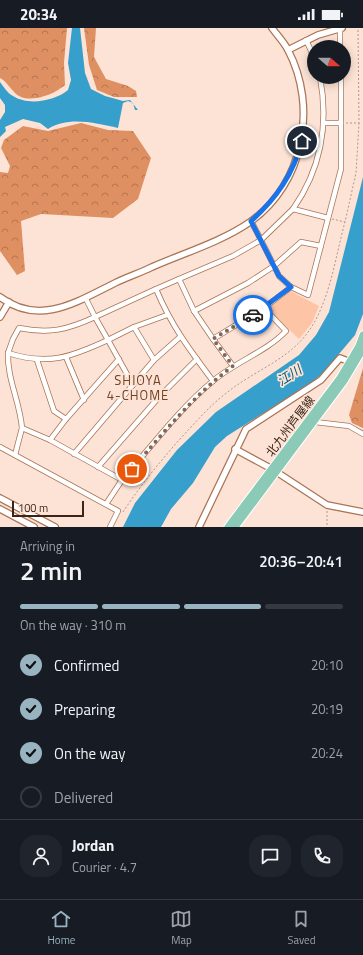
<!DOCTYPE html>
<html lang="en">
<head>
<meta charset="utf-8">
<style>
  :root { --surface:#171b24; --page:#20242c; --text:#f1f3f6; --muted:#9ea1a6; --line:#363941; --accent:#99b4c1 }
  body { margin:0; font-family:"Titillium Web","Noto Sans JP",sans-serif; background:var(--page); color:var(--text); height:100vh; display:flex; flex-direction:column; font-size:15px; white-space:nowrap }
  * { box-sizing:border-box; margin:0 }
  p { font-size:13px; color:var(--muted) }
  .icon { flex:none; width:22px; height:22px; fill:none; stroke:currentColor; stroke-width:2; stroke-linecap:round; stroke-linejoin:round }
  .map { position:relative; height:499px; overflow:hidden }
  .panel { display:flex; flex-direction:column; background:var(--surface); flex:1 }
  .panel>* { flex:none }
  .needle { width:26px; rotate:110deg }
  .tools { position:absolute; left:307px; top:12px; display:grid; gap:8px }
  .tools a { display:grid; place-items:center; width:44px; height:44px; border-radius:50%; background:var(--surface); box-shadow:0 2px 10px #0003; font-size:20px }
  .scale { position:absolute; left:12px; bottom:10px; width:72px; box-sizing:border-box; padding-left:4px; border:2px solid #3c2518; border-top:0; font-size:11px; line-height:14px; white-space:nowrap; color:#3c2518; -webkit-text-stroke:3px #fce3d5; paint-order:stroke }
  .pin { position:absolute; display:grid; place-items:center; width:34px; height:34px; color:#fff; margin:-17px; border:2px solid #fff; border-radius:50%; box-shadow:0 1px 4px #0007 }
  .courier { position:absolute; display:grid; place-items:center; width:40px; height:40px; margin:-20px; border:3px solid #1a73e8; border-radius:50%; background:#fff; color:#222; box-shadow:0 1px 5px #0007 }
  .head em { font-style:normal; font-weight:600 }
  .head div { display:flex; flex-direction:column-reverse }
  .head { display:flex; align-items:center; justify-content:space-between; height:68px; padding:0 20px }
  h1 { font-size:26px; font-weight:600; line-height:30px }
  .bar { display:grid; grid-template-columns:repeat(4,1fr); gap:6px 4px; align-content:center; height:48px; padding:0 20px }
  .bar i { height:5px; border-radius:3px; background:var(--line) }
  .bar .active { background:var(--accent) }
  .bar p { grid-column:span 4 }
  .line { display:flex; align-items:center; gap:10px; padding:0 20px; border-top:1px solid var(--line) }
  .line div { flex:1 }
  .round { display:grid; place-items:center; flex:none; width:42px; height:42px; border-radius:16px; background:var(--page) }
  ol { padding:0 20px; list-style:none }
  li { display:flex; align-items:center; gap:12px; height:44px }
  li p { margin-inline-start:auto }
  li .icon { padding:4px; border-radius:50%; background:var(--accent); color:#111; stroke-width:4 }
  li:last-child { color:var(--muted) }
  li i { width:22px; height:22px; border:2px solid var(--line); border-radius:50% }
  .status { display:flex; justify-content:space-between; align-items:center; height:28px; padding:0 20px; background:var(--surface); direction:ltr }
  .status svg { height:11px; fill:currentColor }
  .menu { display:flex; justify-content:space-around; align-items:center; height:56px; border-top:1px solid var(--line); background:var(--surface); font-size:11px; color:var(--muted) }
  .menu a { display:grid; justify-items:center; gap:2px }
  .menu .active { color:var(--accent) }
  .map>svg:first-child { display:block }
  .forest { fill:url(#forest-crowns) }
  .park { fill:#fdc5a5 }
  .water { fill:#369fcb }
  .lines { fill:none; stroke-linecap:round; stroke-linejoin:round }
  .minor-casing { stroke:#aa7455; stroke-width:6 }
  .tertiary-casing { stroke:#aa7455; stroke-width:8 }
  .primary-casing { stroke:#fff; stroke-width:9 }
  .path { stroke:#af9789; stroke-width:1; stroke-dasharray:2 2; stroke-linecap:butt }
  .minor { stroke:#fff; stroke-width:4.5 }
  .tertiary { stroke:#fff; stroke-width:5.5 }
  .primary { stroke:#8ccab8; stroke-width:7 }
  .done { stroke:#7f685a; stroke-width:4; stroke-dasharray:0 7.2 }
  .route { stroke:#1a73e8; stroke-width:5 }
  .labels { text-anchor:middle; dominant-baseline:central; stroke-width:3.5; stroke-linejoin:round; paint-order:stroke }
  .street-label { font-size:12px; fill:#3c2518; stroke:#fce3d5 }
  .water-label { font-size:13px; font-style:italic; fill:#005675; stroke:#fce3d5 }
  .neighbourhood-label { font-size:13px; letter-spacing:1px; fill:#734022; stroke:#fce3d5 }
</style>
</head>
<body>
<div class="status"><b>20:34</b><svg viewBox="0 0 49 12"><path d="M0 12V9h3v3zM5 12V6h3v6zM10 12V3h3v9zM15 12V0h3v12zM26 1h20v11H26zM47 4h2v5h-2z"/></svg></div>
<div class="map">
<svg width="363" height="499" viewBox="0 0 363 499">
  <defs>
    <pattern id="forest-crowns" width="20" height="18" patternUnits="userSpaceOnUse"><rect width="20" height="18" fill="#df9062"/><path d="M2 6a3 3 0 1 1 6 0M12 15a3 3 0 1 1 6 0" fill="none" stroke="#b67550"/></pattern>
  </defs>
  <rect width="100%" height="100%" fill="#fce3d5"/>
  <g class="forest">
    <path d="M0,0H67L64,35L65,57C55,66 34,74 21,69C12,65 8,54 0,50Z"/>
    <path d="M84,0H96L94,29L106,51L128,58L136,63L137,69H114L97,62L89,37Z"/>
    <path d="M81,95L108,102L133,103L151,130L138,171L113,190L41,186L21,193L25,243L17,247L0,223V144L8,145L10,138L1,120L4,112L23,98L48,103Z"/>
    <path d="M363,340V400L352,395L349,387Z"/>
  </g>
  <path class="park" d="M290,263L319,278L312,295L299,311L269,282V279Z"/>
  <g class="water">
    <path d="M72,0H80L85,45L91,61L105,68L123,73L130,72L138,82H135L133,75L128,73L123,75L118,100C96,95 68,88 48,101L40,95L23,91L5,99L6,103L0,109V92L5,84V77L0,70V54C4,59 7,65 13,68C28,78 55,73 68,62L71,52L68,35Z"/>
    <path d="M363,149V286L355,307L323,345L310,356L227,408L215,419L193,455L171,481L161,499H123L135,475L177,422L216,384L299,327L316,307L329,284Z"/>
  </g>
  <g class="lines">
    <g class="minor-casing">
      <g id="minor">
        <path d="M340,0V19"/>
        <path d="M306,12L314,29"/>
        <path d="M320,49C329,97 321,141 293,181L328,190"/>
        <path d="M324,95H341"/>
        <path d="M179,251L156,261C171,297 189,321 213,353"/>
        <path d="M291,259L279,248L274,238L301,214L321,218"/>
        <path d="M86,271L95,289C67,302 49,306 19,300L13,311L8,325C48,338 71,329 108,312L95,289L156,261"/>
        <path d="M264,280L213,311L194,283L248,255L274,238L261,212L293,181"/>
        <path d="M194,283L179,251L233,228L261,212L251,193"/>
        <path d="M213,311L233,338"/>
        <path d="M8,325C7,351 20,374 22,400"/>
        <path d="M66,329L84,372"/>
        <path d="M37,332L54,383L66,391"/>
        <path d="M154,332L134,299L167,287"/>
        <path d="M133,357L108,312L134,299"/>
        <path d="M315,394L349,398L363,406"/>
        <path d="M50,412L66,391L119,331"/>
        <path d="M0,419L118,483L110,499"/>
        <path d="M74,426L154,332L180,309"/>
        <path d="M15,427L22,400L50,412L122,452L106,476"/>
        <path d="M98,439L159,369L197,331"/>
        <path d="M122,452C151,419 179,381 213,353C235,334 266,324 286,303L264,280L291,259L308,267L341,141V49"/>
      </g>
    </g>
    <g class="tertiary-casing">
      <g id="tertiary">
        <path d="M288,22L318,7L342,0"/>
        <path d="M0,269C40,299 78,273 115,255C127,249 140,245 152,239C184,225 221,214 250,194C304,156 318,79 288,22C284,14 277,7 272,0"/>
        <path d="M0,289L9,274"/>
        <path d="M235,421L272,441L327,477L363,484"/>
        <path d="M0,470L55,499"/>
        <path d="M0,481L34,499"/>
        <path d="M199,499L246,401L321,352L340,330L350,334"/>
      </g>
    </g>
    <g class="primary-casing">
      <g id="primary">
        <path d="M228,499L340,350L359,318L363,307"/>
        <path d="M235,499L344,353L363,321"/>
      </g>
    </g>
    <g class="path">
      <path d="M346,95H359L358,2"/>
      <path d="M332,191L345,194L356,145L359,95"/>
      <path d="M327,483V499"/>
      <path d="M123,484C140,458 159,435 179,412C195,395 210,377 229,363C253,344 286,332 305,308C329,279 335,230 345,194"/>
    </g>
    <use href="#minor" class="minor"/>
    <use href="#tertiary" class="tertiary"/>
    <use href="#primary" class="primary"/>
  </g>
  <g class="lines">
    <path class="done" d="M132,441C164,404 194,367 233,338L213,311L253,287"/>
    <path class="route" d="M253,287L291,259L279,248L251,193C277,170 293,146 302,113"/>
  </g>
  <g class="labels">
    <g class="street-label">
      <text transform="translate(290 398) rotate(-53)">北九州芦屋線</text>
    </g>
    <g class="water-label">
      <text transform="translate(289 347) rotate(-33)">江川</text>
    </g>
    <g class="neighbourhood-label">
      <text x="138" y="352">SHIOYA<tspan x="138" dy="15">4-CHOME</tspan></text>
    </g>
  </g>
</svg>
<div class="tools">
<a><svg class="needle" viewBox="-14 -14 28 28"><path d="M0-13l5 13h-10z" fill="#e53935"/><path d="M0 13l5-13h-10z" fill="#9ea1a6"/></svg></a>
</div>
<div class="scale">100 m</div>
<div class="pin" style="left:132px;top:441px;background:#ea580c"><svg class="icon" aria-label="bag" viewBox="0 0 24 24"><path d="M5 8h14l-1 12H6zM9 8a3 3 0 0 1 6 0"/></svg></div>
<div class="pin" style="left:302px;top:113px;background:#1f2937"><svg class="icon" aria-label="home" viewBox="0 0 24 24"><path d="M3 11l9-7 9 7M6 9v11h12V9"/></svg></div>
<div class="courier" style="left:253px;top:287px"><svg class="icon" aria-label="car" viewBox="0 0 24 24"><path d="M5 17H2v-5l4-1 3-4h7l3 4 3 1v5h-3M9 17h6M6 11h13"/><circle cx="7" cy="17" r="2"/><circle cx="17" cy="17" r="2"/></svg></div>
</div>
<section class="panel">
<div class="head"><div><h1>2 min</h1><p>Arriving in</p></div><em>20:36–20:41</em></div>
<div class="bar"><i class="active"></i><i class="active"></i><i class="active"></i><i></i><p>On the way · 310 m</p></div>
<ol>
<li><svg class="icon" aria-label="check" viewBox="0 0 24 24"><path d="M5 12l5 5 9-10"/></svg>Confirmed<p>20:10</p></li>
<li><svg class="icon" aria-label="check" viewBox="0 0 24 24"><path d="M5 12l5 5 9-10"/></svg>Preparing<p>20:19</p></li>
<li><svg class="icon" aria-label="check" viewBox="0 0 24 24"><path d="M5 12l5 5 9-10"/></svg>On the way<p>20:24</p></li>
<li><i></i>Delivered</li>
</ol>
<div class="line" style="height:72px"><a class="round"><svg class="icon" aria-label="person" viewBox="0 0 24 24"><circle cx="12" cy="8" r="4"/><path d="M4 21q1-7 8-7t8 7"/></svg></a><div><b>Jordan</b><p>Courier · 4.7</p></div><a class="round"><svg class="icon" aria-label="chat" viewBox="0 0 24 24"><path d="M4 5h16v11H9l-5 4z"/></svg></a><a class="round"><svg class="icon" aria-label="phone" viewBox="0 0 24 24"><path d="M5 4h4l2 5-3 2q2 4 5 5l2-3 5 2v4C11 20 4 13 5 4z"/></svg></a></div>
</section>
<nav class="menu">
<a class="active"><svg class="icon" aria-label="home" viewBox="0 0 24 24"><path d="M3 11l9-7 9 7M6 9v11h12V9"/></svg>Home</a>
<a><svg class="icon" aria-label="map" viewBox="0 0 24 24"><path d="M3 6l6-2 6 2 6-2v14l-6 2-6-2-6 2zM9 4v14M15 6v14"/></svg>Map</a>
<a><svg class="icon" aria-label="saved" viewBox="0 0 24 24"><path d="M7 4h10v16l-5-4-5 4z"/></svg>Saved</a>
</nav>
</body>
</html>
